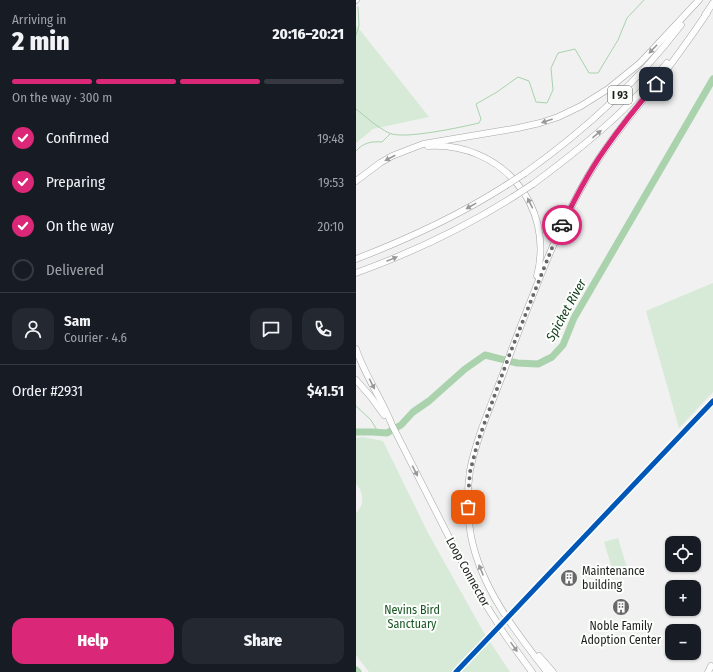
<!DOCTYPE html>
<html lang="en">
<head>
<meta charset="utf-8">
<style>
  :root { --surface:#171b24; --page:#242831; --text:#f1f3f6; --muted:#9ea1a6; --line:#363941; --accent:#db2777 }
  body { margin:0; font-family:"Fira Sans Condensed",sans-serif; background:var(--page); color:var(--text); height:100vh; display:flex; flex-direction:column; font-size:15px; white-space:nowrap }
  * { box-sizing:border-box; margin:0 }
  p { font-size:13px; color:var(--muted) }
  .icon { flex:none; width:22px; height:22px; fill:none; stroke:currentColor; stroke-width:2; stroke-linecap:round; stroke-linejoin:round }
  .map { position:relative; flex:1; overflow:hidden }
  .panel { display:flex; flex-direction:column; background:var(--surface); width:356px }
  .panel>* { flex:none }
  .controls { position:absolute; left:309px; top:536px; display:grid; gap:8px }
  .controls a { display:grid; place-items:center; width:36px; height:36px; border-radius:8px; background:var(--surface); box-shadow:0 1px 3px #0004; font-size:20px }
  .pin { position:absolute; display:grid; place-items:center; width:34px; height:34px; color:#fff; margin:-17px; border-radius:8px; box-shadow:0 2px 6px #0006 }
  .courier { position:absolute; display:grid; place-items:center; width:40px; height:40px; margin:-20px; border:3px solid #db2777; border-radius:50%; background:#fff; color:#222; box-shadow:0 1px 5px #0007 }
  .overview em { font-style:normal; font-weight:800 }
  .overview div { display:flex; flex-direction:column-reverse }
  .overview { display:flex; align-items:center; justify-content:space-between; height:68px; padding:0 12px }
  h1 { font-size:26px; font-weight:800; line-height:30px }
  .bar { display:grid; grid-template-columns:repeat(4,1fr); gap:6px 4px; align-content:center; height:48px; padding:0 12px }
  .bar i { height:5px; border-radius:3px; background:var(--line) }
  .bar .on { background:var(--accent) }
  .bar p { grid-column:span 4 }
  .line { display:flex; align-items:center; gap:10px; padding:0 12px; border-top:1px solid var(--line) }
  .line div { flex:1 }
  .round { display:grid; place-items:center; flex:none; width:42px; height:42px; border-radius:12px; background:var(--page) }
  ol { padding:0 12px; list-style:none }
  li { display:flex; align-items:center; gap:12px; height:44px }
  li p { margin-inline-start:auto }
  li .icon { padding:4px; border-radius:50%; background:var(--accent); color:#fff; stroke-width:4 }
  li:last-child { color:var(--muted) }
  li i { width:22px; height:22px; border:2px solid var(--line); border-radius:50% }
  .primary-button { display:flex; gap:8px; margin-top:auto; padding:8px 12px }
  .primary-button a { flex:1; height:46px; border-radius:12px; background:var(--accent); color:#fff; font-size:16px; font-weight:800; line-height:46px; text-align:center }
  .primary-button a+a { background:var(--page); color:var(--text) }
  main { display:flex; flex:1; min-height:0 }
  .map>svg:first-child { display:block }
  .park { fill:#d6ead7 }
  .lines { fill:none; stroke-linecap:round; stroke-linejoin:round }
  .stream { stroke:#a9d2ad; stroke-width:1 }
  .river { stroke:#a9d2ad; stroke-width:7 }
  .minor-casing { stroke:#a5a6a5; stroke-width:5.5 }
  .highway-casing { stroke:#a5a6a5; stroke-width:7 }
  .minor { stroke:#fdfdfd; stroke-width:4.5 }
  .highway { stroke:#fdfdfd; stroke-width:6 }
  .highway-bridge-casing { stroke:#a5a6a5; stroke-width:7; stroke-linecap:butt }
  .highway-bridge { stroke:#fdfdfd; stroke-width:6 }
  .cycleway-casing { stroke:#fdfffd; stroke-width:8 }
  .cycleway { stroke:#0057b8; stroke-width:5 }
  .oneway { fill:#999 }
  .done { stroke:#686868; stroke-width:4; stroke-dasharray:0 7.2 }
  .route { stroke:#db2777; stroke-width:5 }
  .labels { text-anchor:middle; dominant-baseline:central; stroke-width:4; stroke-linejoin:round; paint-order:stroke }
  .shield { fill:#fdfffd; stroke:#616261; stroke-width:1 }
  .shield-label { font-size:11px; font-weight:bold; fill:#1e1f1e }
  .poi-label { font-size:12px; fill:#1e1f1e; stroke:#fdfffd; text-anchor:start }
  .street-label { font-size:12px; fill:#1e1f1e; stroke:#fdfffd }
  .park-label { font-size:12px; fill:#195525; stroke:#fdfffd }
  .water-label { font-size:13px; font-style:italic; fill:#103917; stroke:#fdfffd }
</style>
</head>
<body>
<main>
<section class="panel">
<div class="overview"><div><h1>2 min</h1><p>Arriving in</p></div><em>20:16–20:21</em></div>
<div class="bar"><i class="on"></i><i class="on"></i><i class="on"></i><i></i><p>On the way · 300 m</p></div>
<ol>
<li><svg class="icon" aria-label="check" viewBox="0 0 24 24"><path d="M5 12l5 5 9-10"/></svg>Confirmed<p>19:48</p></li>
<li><svg class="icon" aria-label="check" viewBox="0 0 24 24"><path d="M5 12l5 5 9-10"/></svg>Preparing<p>19:53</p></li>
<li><svg class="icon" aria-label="check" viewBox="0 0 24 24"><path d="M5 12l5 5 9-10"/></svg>On the way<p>20:10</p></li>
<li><i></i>Delivered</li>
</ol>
<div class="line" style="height:72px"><a class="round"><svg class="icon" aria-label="person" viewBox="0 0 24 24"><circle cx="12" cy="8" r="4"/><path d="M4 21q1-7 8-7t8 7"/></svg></a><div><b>Sam</b><p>Courier · 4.6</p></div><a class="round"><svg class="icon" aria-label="chat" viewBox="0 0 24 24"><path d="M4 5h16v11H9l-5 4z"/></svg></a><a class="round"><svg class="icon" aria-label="phone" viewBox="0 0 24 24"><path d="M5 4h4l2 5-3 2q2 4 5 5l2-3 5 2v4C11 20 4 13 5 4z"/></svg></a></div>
<div class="line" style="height:52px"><div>Order #2931</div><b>$41.51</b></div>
<div class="primary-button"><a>Help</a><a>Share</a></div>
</section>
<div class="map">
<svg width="357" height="672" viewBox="0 0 357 672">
  <rect width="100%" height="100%" fill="#f0f1f0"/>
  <g class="park">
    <path d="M0,25L73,117L17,129L0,143Z"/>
    <path d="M357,283V392L323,428L290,311Z"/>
    <path d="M7,437L27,441L72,533L128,633L154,672H13L0,655V513C9,505 8,492 0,484V438Z"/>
    <path d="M262,538L272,571L258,575L248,542Z"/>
  </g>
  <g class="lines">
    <g class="stream">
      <path d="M0,35L3,26L2,7"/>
      <path d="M0,109C10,117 21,127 33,133C47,140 106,127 123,123L125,119L120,104L141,92L162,77L173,81L180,102L191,103L197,90L195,68L202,53L219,49L233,73H242L262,40L271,18L288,0"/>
      <path d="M0,151C7,143 15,141 26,142L34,134"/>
      <path d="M0,406L15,420L22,432"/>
    </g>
    <g class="river">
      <path d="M0,432H17L31,433L45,425L57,412L73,401L109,369L129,355L161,363L182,364L196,357L207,345L218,318L357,79"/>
      <path d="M0,670L2,672"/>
    </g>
    <g class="minor-casing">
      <path id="minor" d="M0,1L1,0"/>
    </g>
    <g class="highway-casing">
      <g id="highway">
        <path d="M349,15L357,3"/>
        <path d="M72,146C145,142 199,205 181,276"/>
        <path d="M169,173C228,131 281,83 325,25"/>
        <path d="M0,181L24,163L36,156L67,144L162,128L184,123L202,117L225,106L252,89L284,63L343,0"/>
        <path d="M177,184C208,161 239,137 267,110C282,95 297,80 311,63"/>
        <path d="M0,259C52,239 102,216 149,186"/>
        <path d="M0,273C55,253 108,228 157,197"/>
        <path d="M0,349C9,376 26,399 36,425L99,549L123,594L149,635L176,672"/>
        <path d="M0,380L15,397L28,415"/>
        <path d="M183,656L197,672"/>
        <path d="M191,672C159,631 125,588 115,536C111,515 111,491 114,470C121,436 136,403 148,371C159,339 172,308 184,277C200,237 217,199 240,163C258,134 280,109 301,83C318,60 335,37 351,13"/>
        <path d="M352,672L355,666"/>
      </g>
    </g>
    <use href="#minor" class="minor"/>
    <use href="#highway" class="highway"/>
    <g class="highway-bridge-casing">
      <g id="highway-bridge">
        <path d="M149,186L169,173"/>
        <path d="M157,197L177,184"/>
      </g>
    </g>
    <use href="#highway-bridge" class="highway-bridge"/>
    <g class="cycleway-casing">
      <path id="cycleway" d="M100,672L357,401"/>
    </g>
    <use href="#cycleway" class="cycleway"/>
  </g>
  <defs><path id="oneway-solid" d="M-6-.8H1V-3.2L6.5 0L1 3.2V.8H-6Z"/></defs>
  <g class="oneway">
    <use href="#oneway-solid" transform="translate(297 49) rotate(134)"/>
    <use href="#oneway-solid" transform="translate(191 121) rotate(161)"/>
    <use href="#oneway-solid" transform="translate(241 134) rotate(-41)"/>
    <use href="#oneway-solid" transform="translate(34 158) rotate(152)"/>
    <use href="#oneway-solid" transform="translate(174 203) rotate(-116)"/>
    <use href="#oneway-solid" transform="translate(115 206) rotate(151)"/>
    <use href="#oneway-solid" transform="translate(36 259) rotate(-22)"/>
    <use href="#oneway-solid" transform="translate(16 384) rotate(63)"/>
    <use href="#oneway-solid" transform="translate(59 471) rotate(63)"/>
    <use href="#oneway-solid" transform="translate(125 570) rotate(-112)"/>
    <use href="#oneway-solid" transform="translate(158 647) rotate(55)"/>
  </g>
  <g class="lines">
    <path class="done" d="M112,507V496L114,472L122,441L153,356L196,248L206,225"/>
    <path class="route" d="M206,225C219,199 232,173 249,149C265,126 282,105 300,84"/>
  </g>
  <defs>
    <g id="building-disc" transform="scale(0.9)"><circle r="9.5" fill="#686868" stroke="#fdfffd"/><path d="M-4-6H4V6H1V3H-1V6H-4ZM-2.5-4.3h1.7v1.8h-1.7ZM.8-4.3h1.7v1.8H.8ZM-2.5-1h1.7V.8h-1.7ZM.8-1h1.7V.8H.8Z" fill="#fff"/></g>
  </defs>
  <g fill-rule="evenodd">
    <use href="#building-disc" x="213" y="578"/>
    <use href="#building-disc" x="265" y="607"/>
  </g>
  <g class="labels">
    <rect class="shield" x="252" y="86" width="24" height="18" rx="3"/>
    <g class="shield-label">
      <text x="264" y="95">I 93</text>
    </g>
    <g class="poi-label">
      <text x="226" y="571">Maintenance<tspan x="226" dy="14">building</tspan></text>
      <text x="265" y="626" text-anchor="middle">Noble Family<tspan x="265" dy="14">Adoption Center</tspan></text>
    </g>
    <g class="street-label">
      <text transform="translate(112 572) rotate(61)">Loop Connector</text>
    </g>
    <g class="park-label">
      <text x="56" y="610">Nevins Bird<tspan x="56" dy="14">Sanctuary</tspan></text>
    </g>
    <g class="water-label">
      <text transform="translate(210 310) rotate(-61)">Spicket River</text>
    </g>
  </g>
</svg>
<div class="controls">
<a><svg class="icon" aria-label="locate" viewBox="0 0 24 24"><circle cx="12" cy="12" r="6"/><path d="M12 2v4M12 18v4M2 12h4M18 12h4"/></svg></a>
<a>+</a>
<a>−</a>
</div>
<div class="pin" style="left:112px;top:507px;background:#ea580c"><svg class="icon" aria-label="bag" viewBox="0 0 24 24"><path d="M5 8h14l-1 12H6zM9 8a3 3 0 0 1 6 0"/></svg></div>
<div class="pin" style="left:300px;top:84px;background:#1f2937"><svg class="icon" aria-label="home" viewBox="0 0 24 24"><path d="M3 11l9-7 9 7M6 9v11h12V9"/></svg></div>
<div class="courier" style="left:206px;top:225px"><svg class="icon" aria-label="car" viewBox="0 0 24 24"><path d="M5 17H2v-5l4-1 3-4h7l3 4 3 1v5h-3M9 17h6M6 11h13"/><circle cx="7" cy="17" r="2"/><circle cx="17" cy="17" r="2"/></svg></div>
</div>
</main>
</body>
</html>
